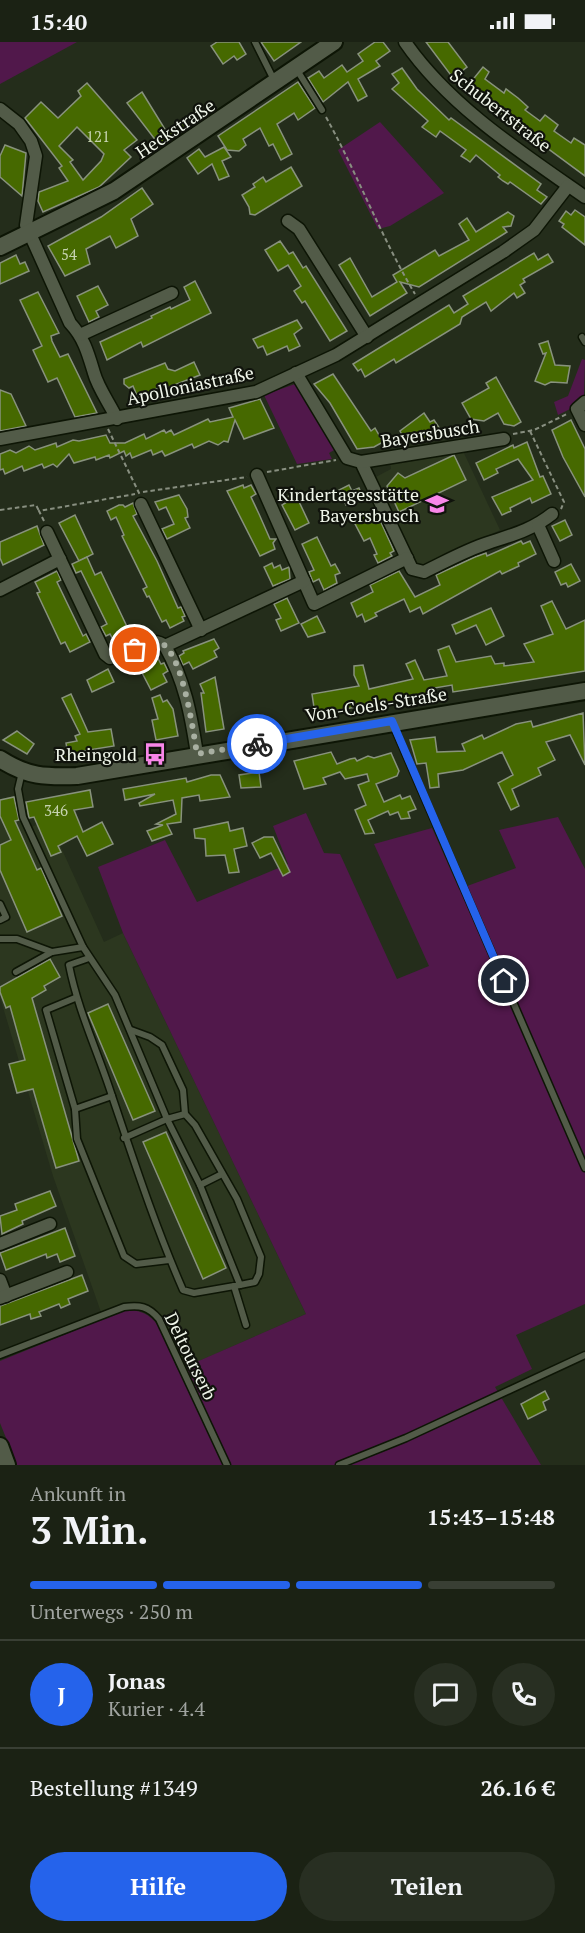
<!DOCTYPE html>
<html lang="de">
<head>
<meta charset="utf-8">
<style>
  :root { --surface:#1b2214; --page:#282f22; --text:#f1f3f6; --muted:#a0a4a0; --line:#393f34; --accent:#2563eb }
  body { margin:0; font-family:"PT Serif",serif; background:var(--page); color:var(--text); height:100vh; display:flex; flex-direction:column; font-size:22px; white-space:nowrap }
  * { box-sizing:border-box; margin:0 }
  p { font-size:20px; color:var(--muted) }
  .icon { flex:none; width:33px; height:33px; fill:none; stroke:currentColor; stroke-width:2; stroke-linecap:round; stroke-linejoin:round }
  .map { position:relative; height:1423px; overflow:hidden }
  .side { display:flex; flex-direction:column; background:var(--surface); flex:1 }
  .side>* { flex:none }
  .pin { position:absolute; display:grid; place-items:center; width:51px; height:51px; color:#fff; margin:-26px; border:3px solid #fff; border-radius:50%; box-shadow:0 2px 6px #0007 }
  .courier { position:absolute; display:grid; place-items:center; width:60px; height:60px; margin:-30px; border:4px solid #2563eb; border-radius:50%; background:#fff; color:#222; box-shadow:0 2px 8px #0007 }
  .summary em { font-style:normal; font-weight:800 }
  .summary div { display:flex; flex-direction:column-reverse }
  .summary { display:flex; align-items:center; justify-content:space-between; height:102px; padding:0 30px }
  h1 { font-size:39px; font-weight:800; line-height:45px }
  .bar { display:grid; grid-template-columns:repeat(4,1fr); gap:9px 6px; align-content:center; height:72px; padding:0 30px }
  .bar i { height:8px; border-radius:4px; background:var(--line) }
  .bar .current { background:var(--accent) }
  .bar p { grid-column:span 4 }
  .line { display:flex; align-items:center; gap:15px; padding:0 30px; border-top:2px solid var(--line) }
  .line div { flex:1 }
  .round { display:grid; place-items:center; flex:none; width:63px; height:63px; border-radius:32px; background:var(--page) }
  .action { display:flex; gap:12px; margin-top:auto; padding:12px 30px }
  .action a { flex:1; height:69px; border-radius:36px; background:var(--accent); color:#fff; font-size:24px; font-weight:800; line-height:69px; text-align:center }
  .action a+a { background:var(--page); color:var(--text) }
  .status { display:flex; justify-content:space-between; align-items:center; height:42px; padding:0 30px; background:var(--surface); direction:ltr }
  .status svg { height:16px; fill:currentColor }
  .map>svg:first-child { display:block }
  .built { fill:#2c371f }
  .green { fill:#51184b }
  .building { fill:#466900; stroke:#88927d; stroke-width:1.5; fill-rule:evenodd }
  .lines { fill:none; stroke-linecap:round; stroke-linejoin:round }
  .lane-casing { stroke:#0d1505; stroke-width:9 }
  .street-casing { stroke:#0d1505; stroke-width:15 }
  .secondary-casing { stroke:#0d1505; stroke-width:20 }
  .path { stroke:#888f80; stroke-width:2; stroke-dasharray:4.5 3; stroke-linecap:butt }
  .lane { stroke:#525b48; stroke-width:6 }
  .street { stroke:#525b48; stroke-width:12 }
  .secondary { stroke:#525b48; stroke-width:16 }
  .done { stroke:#a9b0a2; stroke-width:6; stroke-dasharray:0 10.8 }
  .route { stroke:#2563eb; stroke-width:8 }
  .labels { text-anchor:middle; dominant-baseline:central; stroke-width:4.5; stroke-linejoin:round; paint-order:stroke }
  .number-label { font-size:15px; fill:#c6d3b0 }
  .street-label { font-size:18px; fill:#f0f6ea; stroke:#10130c }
  .poi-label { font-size:18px; fill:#f0f6ea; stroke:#10130c; text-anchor:end }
</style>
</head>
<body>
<div class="status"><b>15:40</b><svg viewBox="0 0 49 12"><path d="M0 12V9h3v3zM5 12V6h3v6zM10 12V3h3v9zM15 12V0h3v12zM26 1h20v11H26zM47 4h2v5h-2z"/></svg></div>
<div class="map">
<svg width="585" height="1423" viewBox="0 0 585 1423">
  <rect width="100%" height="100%" fill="#242d1b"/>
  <g class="built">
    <path d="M462,407L500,488L424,524L415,522L374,436L391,427L390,419Z"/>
    <path d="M15,754L24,758L32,785L48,777L104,900L123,891L306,1272L186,1325L161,1274L153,1265L138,1260L124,1261L101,1270L53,1134L0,955V757Z"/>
  </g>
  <g class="green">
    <path d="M0,0H77L0,42Z"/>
    <path d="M380,80L444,151L390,184L378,187L338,108Z"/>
    <path d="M582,317L585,318L584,354L572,366L558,373L554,360L568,354Z"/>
    <path d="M295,342L336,407L329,411L332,417L297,422L264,353Z"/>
    <path d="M306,771L324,811L340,812L397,937L429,924L374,802L432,786L459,847L516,826L499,788L558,775L585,827V1262L516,1293L532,1327L495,1345L541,1423H17L0,1381V1319L125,1268C161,1266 165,1300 178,1328L306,1272L123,891L98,825L165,798L197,860L288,822L273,784Z"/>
  </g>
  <g class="building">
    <path d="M217,0H239L246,12L237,18L234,14L223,22L211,4Z"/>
    <path d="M261,0H301L274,19Z"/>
    <path d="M375,0H383L390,9L376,19L380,24L358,37L367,54L358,59L348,40L323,60L308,36L319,29L324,36L342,23L347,30L363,19L358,12Z"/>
    <path d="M426,0H448L467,25L453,36Z"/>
    <path d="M483,25L489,30L485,37L504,51L506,47L518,56L528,65L525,68L540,79L545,73L558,83L554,89L571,101L574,96L585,103V134L466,46Z"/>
    <path d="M402,26L417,47L449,78L451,76L541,142L537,148L547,155L541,162L510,140L508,142L503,139L498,135L500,133L476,113L470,120L466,117L461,114L466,108L440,89L436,95L422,85L428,79L392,47L399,41L392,32Z"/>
    <path d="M298,40L315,66L298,78L294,71L277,82L292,112L281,118L273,102L269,104L260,86L243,97L246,103L239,109L227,108L218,94Z"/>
    <path d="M87,41L137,98L124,108L131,115L99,145L43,170L38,159L39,150L68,139L59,126L62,124L25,76L41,60L58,76L81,54L78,49ZM77,85L104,112L101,119L83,138L70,120L73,118L59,104Z"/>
    <path d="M142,50L166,89L184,76L189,85L160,104L127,61Z"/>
    <path d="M5,103L26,111L22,154L0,135V114Z"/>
    <path d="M224,105L231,115L222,119L229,134L219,138L212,122L198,132L187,116L199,107L205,115Z"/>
    <path d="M291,125L302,144L255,173L250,172L249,165L242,153L255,145L253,142L263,135L266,140Z"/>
    <path d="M142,146L153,162L131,177L138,194L116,206L110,194L86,207L90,222L65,234L48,204L101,175Z"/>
    <path d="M575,168L585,175V203L562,185L564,182L559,179L566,169L571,173Z"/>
    <path d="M508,170L514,174L511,184L503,185L507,190L419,245L400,240L407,251L370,274L339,223L350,216L372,255L397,240L393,233L435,208L439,214L469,198L459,182L467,176L476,190Z"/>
    <path d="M280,199L289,212L293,210L303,226L306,224L347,289L330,299L305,259L302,261L294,249L301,244L288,223L278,229L265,208Z"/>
    <path d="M534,211L538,218L548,212L553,220L523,237L525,240L520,243L525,251L517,256L514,251L491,269L486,260L462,275L460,282L396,321L394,317L365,335L361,327L358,329L353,322L449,263L454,271L468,262L463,254Z"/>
    <path d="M16,213L20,222L25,220L29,229L0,242V221Z"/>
    <path d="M195,239L211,271L143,305L141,300L107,318L100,300L152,276L151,274L170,265L171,267L190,258L184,245Z"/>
    <path d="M98,244L108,263L96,269L99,275L89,280L77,254Z"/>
    <path d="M38,250L59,291L51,294L52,299L60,315L68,312L97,371L75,375L57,336L48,340L33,308L42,304L20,258Z"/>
    <path d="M297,278L302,286L294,292L300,304L289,309L287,304L267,313L263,304L258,306L253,297Z"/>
    <path d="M548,299L555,323L570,324L567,341L551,340L545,343L535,339L546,311L543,312L539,302Z"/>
    <path d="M194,320L200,333L159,349L158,346L138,356L133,344L129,346L124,342V337L165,321L168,327L175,329Z"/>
    <path d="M333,332L371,389L375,386L383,400L374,405L357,407L330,361L314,342Z"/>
    <path d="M496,335L521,380L514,384L504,382L498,371L484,379L471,377L462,361L489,346L486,341Z"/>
    <path d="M0,348L11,352L26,384L0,389Z"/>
    <path d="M260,357L274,386L244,397L235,378L228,400L224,399L218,403L209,399L194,406L192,402L165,414L162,409L153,413L151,408L132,416L130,411L126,414L124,409L110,416L109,413L96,418L95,415L74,421L69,412L57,425L53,422L44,426L42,422L24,429L22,424L5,432L3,427L0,428V412L10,408L16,411L29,404L35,408L56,401L57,405L73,398L79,399L106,393L110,401H125L144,392L146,397L164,388L166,391L171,388L174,393L208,377L210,380L233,375L229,366Z"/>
    <path d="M424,371L430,380L434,378L440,387L422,398L418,391L404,397L400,389Z"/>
    <path d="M571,378L585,407V455L563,415L552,388Z"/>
    <path d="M527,400L540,435L543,434L551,452L532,461L530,456L510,466L511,469L502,473L492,455L533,438L518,417L496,427L498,431L484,438L476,421L513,403L514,406Z"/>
    <path d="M454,413L466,438L399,470L387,444L398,431L405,436Z"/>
    <path d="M243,443L244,446L251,443L256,452L251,455L259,472L270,497H276L273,501L275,507L260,514L227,449Z"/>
    <path d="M349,443L352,449L359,446L363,455L346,463L339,448Z"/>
    <path d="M295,451L309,481L295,488L282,463L287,460L285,456Z"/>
    <path d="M179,453L187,467L188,475L185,476L190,486L167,497L162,487L174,482L166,465L159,468L155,460Z"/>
    <path d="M133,461L137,472L133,474L157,519L178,566L181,565L185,574L182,575L184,579L170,586L166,578L162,580L149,554L147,555L143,547L147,545L122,494L124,493L116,475L111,478L107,469L119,463H123L125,465Z"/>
    <path d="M365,472L367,476L372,474L375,478L379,476L394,509L390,511L392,514L378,521L374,513L377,512L370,496L364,499L353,478Z"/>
    <path d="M75,473L93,512L79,519L59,481Z"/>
    <path d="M565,478L572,493L560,499L552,484Z"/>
    <path d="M37,484L44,503L3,523L0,516V500Z"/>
    <path d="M317,495L331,524L335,522L340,531L335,533L337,541L324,548L319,537L313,540L309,530L314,528L302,502Z"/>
    <path d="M521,499L523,502L530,499L536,512L518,521L519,524L502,532L500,529L423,572L420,565L410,570L404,557L375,571L377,574L365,580L362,572L357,575L351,561L373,550L370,543L399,529L415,555L440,543L436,533L475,515L486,511L487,514Z"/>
    <path d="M87,515L95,533L101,530L131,593L135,591L138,596L117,605L110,592L106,594L101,585L107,582L81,529L76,531L72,522Z"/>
    <path d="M272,521L274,526L280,523L282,528L289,525L290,537L273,544L264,525Z"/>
    <path d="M571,522L580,539L568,545L566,541L561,543L555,530Z"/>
    <path d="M57,529L61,538L57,540L83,594L86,592L90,600L70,610L65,600L61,602L37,551L40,550L35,540Z"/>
    <path d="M287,556L299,581L281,589L276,578L281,576L274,562Z"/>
    <path d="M552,559L566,587L585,578V629L453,650L452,643L434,646L435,653L371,663L370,667L368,663L315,672L312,652L359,644L354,633V624L363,623L369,647L413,637L406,622L415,618L424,638L447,634L438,608L449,604L456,620L491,614L495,622L504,621V624L534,620L524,602L553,592L541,564Z"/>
    <path d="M491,566L504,594L486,603L476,583L456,592L452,583Z"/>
    <path d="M317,574L325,590L308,595L301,582Z"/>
    <path d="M214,597L219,606L214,609L217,615L193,627L189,620L183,623L179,614L184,611L183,609Z"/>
    <path d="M148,609H154L161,622L164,621L168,629L163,632L167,640L151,648L138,623L141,621L138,614Z"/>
    <path d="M108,627L114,640L92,650L87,638Z"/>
    <path d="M215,635L224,687L206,690L201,651H204L200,642Z"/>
    <path d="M71,652L88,690L111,687L114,704L82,709L83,714L61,719L55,710L67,707L66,701L77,699L75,694L80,692L62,656Z"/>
    <path d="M160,653L163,660L167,658L173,667L178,694L156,698L152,678L158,677L152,656Z"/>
    <path d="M583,671L585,723L570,693L546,700L555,718L538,726L541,733L512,747L519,764L511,768L498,741L513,733L502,710L463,728L438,732L439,745L430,746L426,721L417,722L410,698L435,695L437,710L465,709L462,702L482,693L484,697L516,682L531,679L533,685Z"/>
    <path d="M17,689L34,702L27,712L3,698Z"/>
    <path d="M331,710L337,722L350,717L355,716L357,719L368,714L374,716L391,711L399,729L397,734L376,742L384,760L400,753L402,757L410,754L416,767L408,770L410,776L401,777L398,770L390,773L388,769L368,778L374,791L365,792L355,768L366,763L358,743L369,739L367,732L345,737L340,730L323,736L326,742L304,747L294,719Z"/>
    <path d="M259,730L261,745L241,746L239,733Z"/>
    <path d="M211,733H220L230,755L200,759L199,753L182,756L181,780L167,782L172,792L152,799L147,789L163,783L156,782L176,772L173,758L140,764L139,761L155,752L125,758L123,747L186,736L187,740Z"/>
    <path d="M90,748L93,765L74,768L83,790L102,780L113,802L87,814L77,794L58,804L61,810L51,814L34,775L29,776L26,760Z"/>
    <path d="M14,755L19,778L15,779L37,828L41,826L62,874L27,890L0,828V803L11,798L0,774V758Z"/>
    <path d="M228,780L230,789L243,786L247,804L234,807L239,830L229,831L225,813L206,814L205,797L195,796L194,787Z"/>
    <path d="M264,795H273L290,830L283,834L271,811L260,816L252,801Z"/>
    <path d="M50,917L60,935L44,944L46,948L32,956L79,1119L56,1126L33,1047L17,1051L9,1022L25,1018L10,964L6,966L0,950V945Z"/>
    <path d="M108,962L155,1069L133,1078L88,971Z"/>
    <path d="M166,1090L226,1226L203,1237L143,1100Z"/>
    <path d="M50,1149L56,1164L22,1179L23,1182L2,1192L0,1174L17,1168L15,1162Z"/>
    <path d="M65,1186L75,1214L60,1220L57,1212L47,1216L46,1212L6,1228L0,1211Z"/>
    <path d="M82,1233L88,1249L68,1257L70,1262L61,1266L59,1262L39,1270L41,1274L31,1277L30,1272L0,1283V1264Z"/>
    <path d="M545,1349L549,1357L543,1360L546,1368L528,1377L521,1362Z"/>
  </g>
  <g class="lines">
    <g class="lane-casing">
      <g id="lane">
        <path d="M255,0L275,40"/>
        <path d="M297,28L322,68"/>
        <path d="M582,295L585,300"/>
        <path d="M393,683L585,1126"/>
        <path d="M22,730L18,747L23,775L83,905L115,953L167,1077L200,1143L240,1243L194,1251L183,1248C155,1184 134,1119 112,1054C98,1010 78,969 69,923L89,916"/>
        <path d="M0,862L6,875L0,878"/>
        <path d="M0,897H17L52,910"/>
        <path d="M16,930L52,910L83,905"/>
        <path d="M75,956L46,968L75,1067L112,1054"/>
        <path d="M131,988L150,995L162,1003L183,1048L185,1072L195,1083L237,1157L261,1215L259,1232L255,1240L240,1243"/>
        <path d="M75,1067L77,1097L124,1214L136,1222L169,1218"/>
        <path d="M124,1096L167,1077L185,1072"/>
        <path d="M200,1143L222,1132"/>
        <path d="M234,1244L246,1283"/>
        <path d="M0,1313L124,1265C140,1263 148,1264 159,1277L227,1423"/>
        <path d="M339,1423L406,1396L585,1313"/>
      </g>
    </g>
    <g class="street-casing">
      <g id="street">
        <path d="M405,0C449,64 522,111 585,155"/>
        <path d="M0,67L19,82L31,99L36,114L26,183L70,281C84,296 88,311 94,331C98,346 110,362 117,377"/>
        <path d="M288,179L299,187L367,295"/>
        <path d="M80,293L172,251"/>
        <path d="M296,331L347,416L361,420L412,527L424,530C445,520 466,508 488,501C512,493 532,488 552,472"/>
        <path d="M585,360L577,367L585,383"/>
        <path d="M0,397L256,350L336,313L503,210L534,188L568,144"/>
        <path d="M361,420L504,397"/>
        <path d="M257,433L314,562L407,516"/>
        <path d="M141,462L201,588"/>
        <path d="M538,483L554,519"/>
        <path d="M47,490L105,612L110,616C128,614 149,591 165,604"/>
        <path d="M0,548L60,517"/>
        <path d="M197,712C191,673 185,639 165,604L304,539"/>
        <path d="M0,1202L50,1182"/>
        <path d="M0,1238L6,1254"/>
        <path d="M0,1256L67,1230"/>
      </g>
    </g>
    <g class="secondary-casing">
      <g id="secondary">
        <path d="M0,205L114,149L334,0"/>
        <path d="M0,717C28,735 45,735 77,734L585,649"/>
        <path d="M0,1404L7,1423"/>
      </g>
    </g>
    <g class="path">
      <path d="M326,75C358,133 381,195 415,252"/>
      <path d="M108,387L140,453"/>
      <path d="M530,389L564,460L561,467"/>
      <path d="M513,392L534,388L567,372"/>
      <path d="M267,430L336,418"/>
      <path d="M143,450L247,435"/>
      <path d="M0,468L36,463L39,469"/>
      <path d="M44,479L39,469L135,452"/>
    </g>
    <use href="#lane" class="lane"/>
    <use href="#street" class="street"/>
    <use href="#secondary" class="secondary"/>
  </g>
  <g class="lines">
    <path class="done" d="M135,608C142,604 152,596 161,601C183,612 193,689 197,712L257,702"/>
    <path class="route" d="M257,702L392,679L504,939"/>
  </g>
  <defs>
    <g id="school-bare" transform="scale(1.8)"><path d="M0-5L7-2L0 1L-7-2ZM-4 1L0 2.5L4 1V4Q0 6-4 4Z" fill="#f987e9" stroke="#10130c" stroke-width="2.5" paint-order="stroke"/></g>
    <g id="bus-bare" transform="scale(1.8)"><path d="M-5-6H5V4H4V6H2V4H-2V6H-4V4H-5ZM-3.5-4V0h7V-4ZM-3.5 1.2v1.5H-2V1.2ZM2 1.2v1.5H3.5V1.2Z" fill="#f987e9" stroke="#10130c" stroke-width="2.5" paint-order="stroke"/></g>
  </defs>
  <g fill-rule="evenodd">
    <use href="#school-bare" x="437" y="462"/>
    <use href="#bus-bare" x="155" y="712"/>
  </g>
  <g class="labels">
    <g class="number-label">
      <text x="98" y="94">121</text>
      <text x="69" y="212">54</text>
      <text x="56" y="768">346</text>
    </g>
    <g class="street-label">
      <text transform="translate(501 68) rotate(38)">Schubertstraße</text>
      <text transform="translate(175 86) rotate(-34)">Heckstraße</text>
      <text transform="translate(190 343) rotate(-12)">Apolloniastraße</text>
      <text transform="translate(430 391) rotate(-9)">Bayersbusch</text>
      <text transform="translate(376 662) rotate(-9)">Von-Coels-Straße</text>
      <text transform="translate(191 1314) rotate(64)">Deltourserb</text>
    </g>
    <g class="poi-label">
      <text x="419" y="452">Kindertagesstätte<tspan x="419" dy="21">Bayersbusch</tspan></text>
      <text x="137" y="712">Rheingold</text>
    </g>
  </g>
</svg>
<div class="pin" style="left:135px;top:608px;background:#ea580c"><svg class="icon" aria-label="bag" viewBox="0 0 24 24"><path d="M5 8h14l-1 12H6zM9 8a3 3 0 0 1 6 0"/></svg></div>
<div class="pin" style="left:504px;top:939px;background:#1f2937"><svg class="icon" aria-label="home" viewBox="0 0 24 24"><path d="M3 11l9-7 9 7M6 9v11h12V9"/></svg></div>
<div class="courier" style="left:257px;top:702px"><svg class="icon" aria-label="bike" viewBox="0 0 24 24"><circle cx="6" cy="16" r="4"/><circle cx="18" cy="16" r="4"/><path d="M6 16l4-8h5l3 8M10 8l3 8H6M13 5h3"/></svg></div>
</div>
<section class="side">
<div class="summary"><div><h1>3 Min.</h1><p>Ankunft in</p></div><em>15:43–15:48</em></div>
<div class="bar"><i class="current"></i><i class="current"></i><i class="current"></i><i></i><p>Unterwegs · 250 m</p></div>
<div class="line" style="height:108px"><b class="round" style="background:var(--accent);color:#fff">J</b><div><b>Jonas</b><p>Kurier · 4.4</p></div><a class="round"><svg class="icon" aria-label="chat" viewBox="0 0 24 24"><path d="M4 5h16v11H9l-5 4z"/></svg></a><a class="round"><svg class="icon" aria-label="phone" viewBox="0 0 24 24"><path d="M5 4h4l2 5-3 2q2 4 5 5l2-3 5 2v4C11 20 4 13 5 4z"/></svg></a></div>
<div class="line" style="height:78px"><div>Bestellung #1349</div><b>26.16 €</b></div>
<div class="action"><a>Hilfe</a><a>Teilen</a></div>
</section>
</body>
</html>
